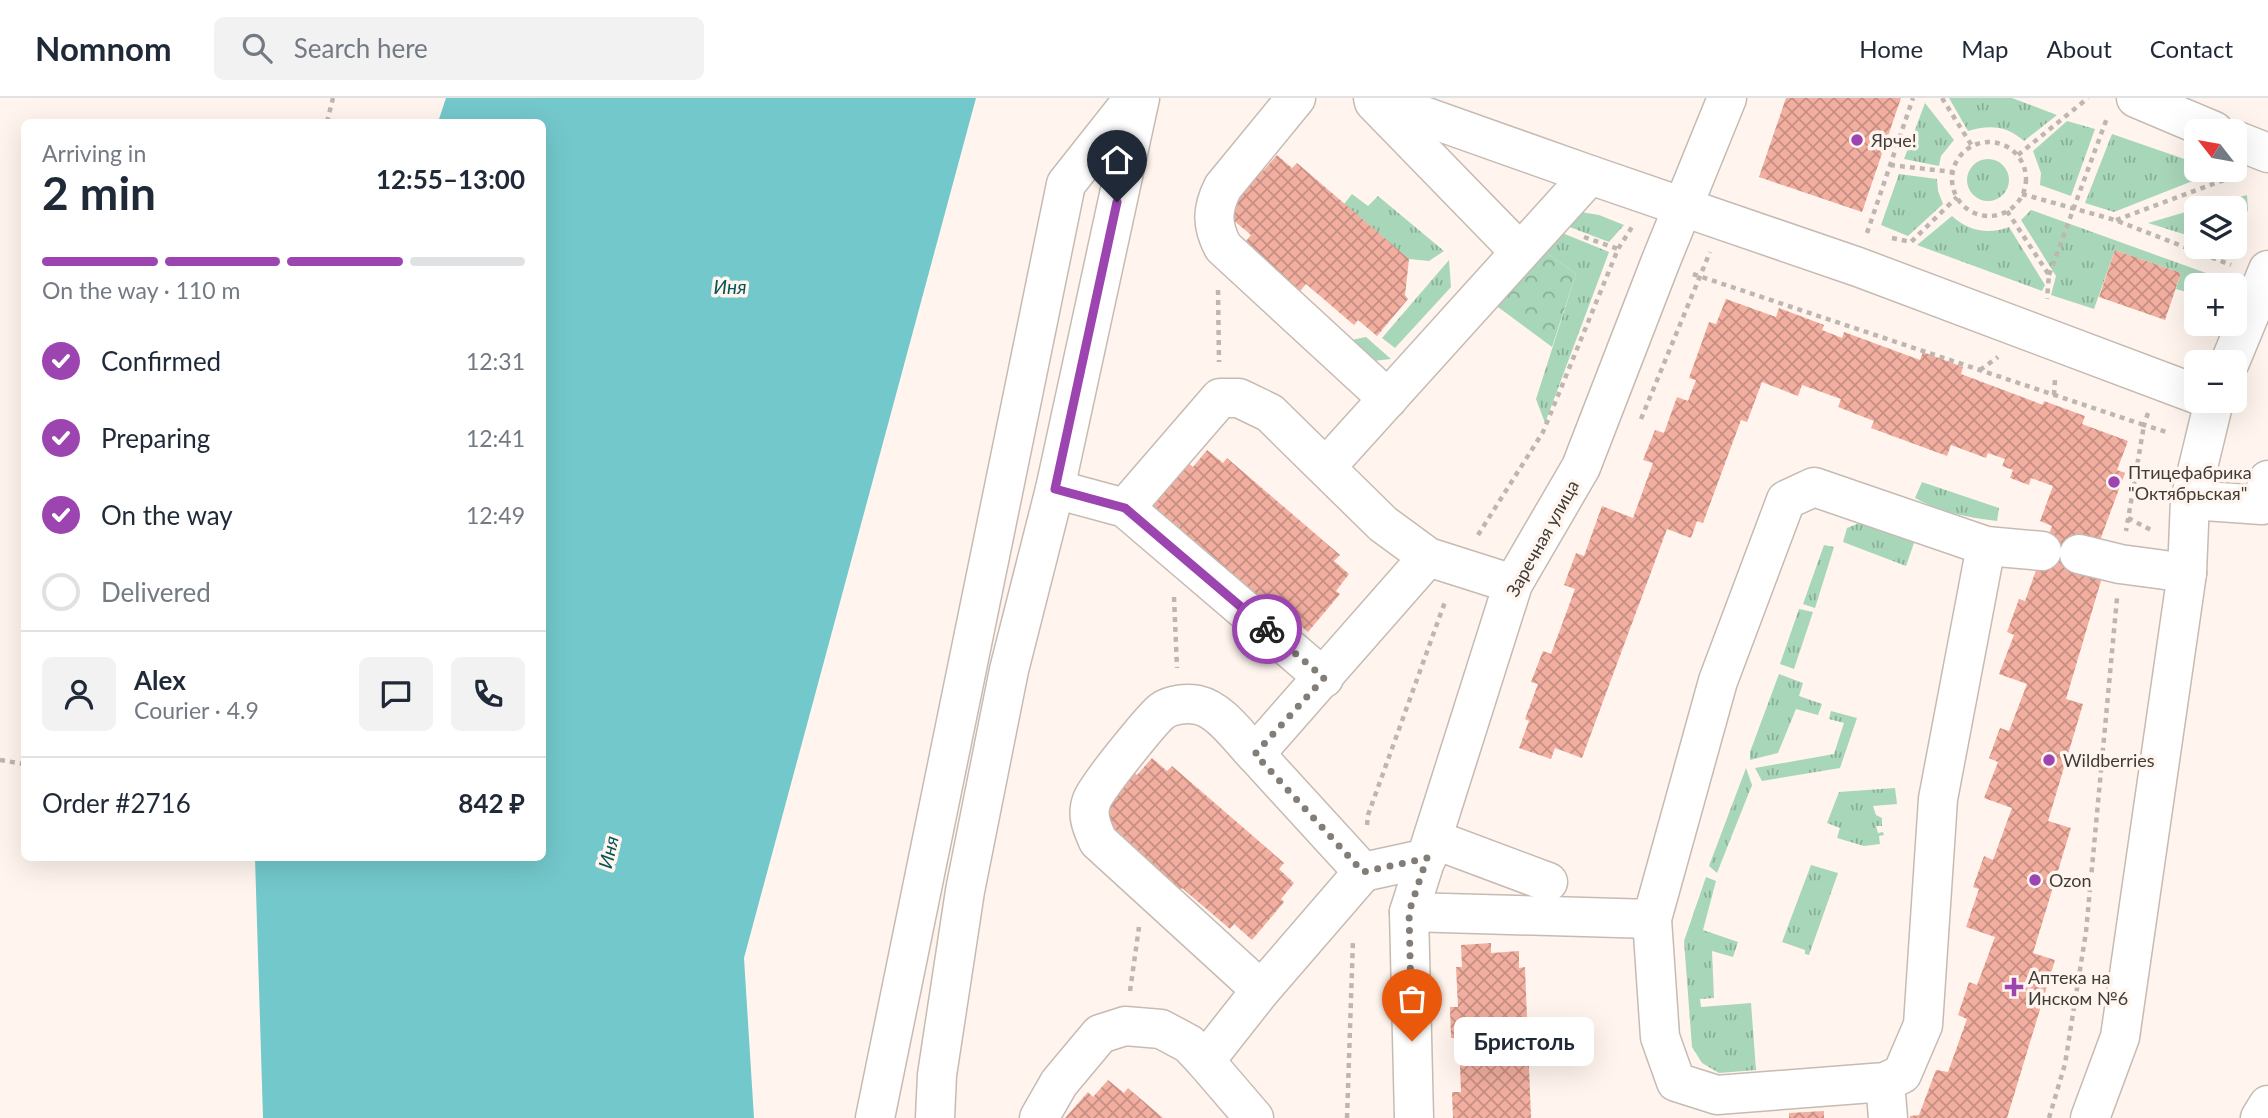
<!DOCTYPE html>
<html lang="en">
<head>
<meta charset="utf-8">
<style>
  :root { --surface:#fff; --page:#f2f2f3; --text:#1f2937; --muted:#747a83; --line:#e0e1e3; --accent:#9c44b0 }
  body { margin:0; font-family:Lato,sans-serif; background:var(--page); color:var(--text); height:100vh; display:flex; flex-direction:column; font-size:26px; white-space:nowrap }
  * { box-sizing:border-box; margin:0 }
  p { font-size:23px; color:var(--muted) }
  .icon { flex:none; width:38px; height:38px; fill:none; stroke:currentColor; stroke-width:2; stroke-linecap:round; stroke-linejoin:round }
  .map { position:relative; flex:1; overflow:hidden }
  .panel { position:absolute; left:21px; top:21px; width:525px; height:742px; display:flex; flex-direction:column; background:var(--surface); border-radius:10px; box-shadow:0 7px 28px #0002 }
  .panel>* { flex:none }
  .needle { width:46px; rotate:301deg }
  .fabs { position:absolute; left:2184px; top:21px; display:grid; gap:14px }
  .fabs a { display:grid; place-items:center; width:63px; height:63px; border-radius:10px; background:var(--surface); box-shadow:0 7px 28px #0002; font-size:35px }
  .pin { position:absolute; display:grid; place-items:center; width:60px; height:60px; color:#fff; margin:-72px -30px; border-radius:50% 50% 50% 0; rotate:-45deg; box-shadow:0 0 7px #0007 }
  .pin .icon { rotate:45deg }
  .courier { position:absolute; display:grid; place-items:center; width:70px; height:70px; margin:-35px; border:5px solid #9c44b0; border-radius:50%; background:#fff; color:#222; box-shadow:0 2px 9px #0007 }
  .bubble { position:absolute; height:49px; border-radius:10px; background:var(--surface); box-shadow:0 7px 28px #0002; font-size:23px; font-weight:700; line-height:49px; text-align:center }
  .headline em { font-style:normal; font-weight:700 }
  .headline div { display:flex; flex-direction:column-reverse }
  .headline { display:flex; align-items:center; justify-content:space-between; height:119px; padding:0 21px }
  h1 { font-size:46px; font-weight:700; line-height:52px }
  .bar { display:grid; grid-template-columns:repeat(4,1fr); gap:10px 7px; align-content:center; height:84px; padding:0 21px }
  .bar i { height:9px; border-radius:5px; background:var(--line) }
  .bar .selected { background:var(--accent) }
  .bar p { grid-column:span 4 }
  .line { display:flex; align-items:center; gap:18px; padding:0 21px; border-top:2px solid var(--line) }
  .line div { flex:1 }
  .round { display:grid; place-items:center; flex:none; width:74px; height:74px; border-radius:10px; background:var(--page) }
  ol { padding:0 21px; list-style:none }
  li { display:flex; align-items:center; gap:21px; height:77px }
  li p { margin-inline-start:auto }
  li .icon { padding:7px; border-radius:50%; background:var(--accent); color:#fff; stroke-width:4 }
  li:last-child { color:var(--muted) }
  li i { width:38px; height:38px; border:4px solid var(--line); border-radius:50% }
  header { display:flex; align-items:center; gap:42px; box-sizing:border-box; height:98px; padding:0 35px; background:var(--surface); border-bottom:2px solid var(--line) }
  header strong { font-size:33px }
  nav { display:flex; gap:38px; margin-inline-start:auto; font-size:24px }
  .search { width:490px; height:63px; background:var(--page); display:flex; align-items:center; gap:18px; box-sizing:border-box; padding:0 24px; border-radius:10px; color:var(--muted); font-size:26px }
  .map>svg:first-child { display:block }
  .grass { fill:url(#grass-tufts) }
  .forest { fill:url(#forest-crowns) }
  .water { fill:#73c8cb }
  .building { fill:url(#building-cross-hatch) }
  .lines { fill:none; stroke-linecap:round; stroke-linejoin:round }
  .minor-casing { stroke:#c6bbb3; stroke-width:41 }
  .major-casing { stroke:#c6bbb3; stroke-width:41 }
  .path { stroke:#beb6b0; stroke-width:4.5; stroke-dasharray:5 5; stroke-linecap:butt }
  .minor { stroke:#fff; stroke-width:38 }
  .major { stroke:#fff; stroke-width:38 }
  .done { stroke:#837d78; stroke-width:7; stroke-dasharray:0 12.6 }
  .route { stroke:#9c44b0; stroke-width:9 }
  .poi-dot { fill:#9c44b0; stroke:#fff5ee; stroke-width:2.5 }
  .labels { text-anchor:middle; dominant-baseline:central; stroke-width:7; stroke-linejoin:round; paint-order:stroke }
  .poi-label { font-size:18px; fill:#403c38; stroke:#fff5ee; text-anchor:start }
  .street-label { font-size:18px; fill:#403c38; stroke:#fff5ee }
  .water-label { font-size:19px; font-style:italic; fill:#045557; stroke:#fff5ee }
</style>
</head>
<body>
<header>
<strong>Nomnom</strong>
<div class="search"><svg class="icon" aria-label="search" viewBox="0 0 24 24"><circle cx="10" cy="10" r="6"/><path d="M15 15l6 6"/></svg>Search here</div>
<nav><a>Home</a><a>Map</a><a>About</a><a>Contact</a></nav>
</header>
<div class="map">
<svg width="2268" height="1020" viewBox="0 0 2268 1020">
  <defs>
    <pattern id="grass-tufts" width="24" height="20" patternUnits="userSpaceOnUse" patternTransform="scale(1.75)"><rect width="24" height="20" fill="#a8d6b9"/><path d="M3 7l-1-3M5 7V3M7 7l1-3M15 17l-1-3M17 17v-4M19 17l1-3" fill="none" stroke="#8aaf97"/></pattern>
    <pattern id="forest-crowns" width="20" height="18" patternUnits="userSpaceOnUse" patternTransform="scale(1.75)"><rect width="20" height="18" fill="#a8d6b9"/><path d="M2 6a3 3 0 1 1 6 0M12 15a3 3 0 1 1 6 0" fill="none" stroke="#8aaf97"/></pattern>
    <pattern id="building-cross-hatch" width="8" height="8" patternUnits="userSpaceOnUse" patternTransform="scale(1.75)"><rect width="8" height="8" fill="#f2ae9f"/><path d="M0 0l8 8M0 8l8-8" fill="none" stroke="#c58f83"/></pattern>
  </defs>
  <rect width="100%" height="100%" fill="#fff5ee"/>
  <g class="grass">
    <path d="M1949,0H2012L2057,17L2024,43C2008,28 1989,26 1968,33Z"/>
    <path d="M1925,5L1954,42L1941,58L1939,68L1904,61Z"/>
    <path d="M2067,23L2095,31L2071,98L2040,87L2041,75L2033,53Z"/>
    <path d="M2112,36L2196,65V72L2218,73L2114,114L2085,105Z"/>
    <circle cx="1988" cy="82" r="21"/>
    <path d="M1899,76L1937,81L1938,93L1943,106L1908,138L1881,127Z"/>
    <path d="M1352,96L1368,108L1378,98L1444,153L1429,163L1409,161L1344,106Z"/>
    <path d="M2247,97L2248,112L2235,141V110H2199Z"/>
    <path d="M2196,111V140L2148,125Z"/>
    <path d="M2031,112L2206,175L2214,187H2196V197L2176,191L2181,175L2115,152L2094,211L2051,197L2056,178L2021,122Z"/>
    <path d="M1581,114L1599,117L1624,127L1609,144L1559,125Z"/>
    <path d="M1952,118C1968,133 1989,137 2009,129L2045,187L2042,193L1917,147Z"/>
    <path d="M1560,134L1609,154L1545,325L1536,301L1576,176L1544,153Z"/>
    <path d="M1449,162L1451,189L1395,250L1382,240Z"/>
    <path d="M1366,239L1391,261L1355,265L1337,245Z"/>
    <path d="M1922,384L1999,410L1997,423C1969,420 1940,414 1915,400Z"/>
    <path d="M1862,424L1915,442L1906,468L1843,444L1847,430Z"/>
    <path d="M1824,447L1834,449L1815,510L1803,506Z"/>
    <path d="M1799,511L1813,514L1794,571L1780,566Z"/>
    <path d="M1779,576L1803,585L1799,598L1822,606L1818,617L1796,611L1778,655L1750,662V654Z"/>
    <path d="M1831,613L1857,620L1840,670L1762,683L1755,670L1834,656L1844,625L1829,621Z"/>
    <path d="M1746,670L1752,687L1717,775L1709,768Z"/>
    <path d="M1895,690L1897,706L1873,708L1876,717L1882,720V728H1876L1878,735L1883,734L1884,737L1879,738L1880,746L1864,748L1837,740L1840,730L1827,725L1839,694Z"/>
    <path d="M1811,767L1838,775L1809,857L1805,856V852L1782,844Z"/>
    <path d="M1706,779L1716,783L1703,832L1738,844L1733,859L1712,853L1714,900L1700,901L1701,909L1751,905L1756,972L1719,975L1702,965L1692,949L1684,843Z"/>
  </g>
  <path class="forest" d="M1544,153L1576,176L1552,249L1494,206Z"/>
  <path class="water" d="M446,0H976L744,860L754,1020H263L255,760H542V24H438Z"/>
  <g class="building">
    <path d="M1786,0H1901L1862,114L1759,79Z"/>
    <path d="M1277,57L1292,70L1297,65L1409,161L1405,197L1408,201L1377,238L1358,222L1354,227L1306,186L1297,197L1241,149L1251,137L1220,111L1256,69L1262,74Z"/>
    <path d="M2115,152L2181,175L2165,222L2099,199Z"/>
    <path d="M1726,201L1776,219L1779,210L1824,227L1822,232L1842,240L1844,234L1920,262L1923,254L1963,269L1961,276L2043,307L2044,303L2085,318L2082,326L2128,343L2117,372L2125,375L2099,445L2103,476L2066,601L2083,606L2048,723L2071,730L2033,855L2055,862L2007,1020H1910V1018L1919,1017L1936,972L1948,974L1967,921L1958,917L1969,884L1977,887L1995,839L1966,829L1979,791L1973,789L1984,758L1993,762L2012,710L1984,700L1998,664L1989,660L2000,630L2009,633L2027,586L1999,576L2014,537L2007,534L2019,501L2025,503L2052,428L2040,423L2053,388L2031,380L2029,387L2010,380L2013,372L2002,368L2005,361L1988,355L1986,360L1951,347L1947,358L1871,330L1874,323L1838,309L1841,301L1802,287L1798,298L1762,284L1747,324L1741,322L1703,425L1697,423L1691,440L1667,431L1582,660L1555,650L1551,661L1519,650L1529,623L1525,621L1538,586L1531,584L1543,553L1551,556L1575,491L1564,487L1576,455L1584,458L1602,408L1633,420L1653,365L1643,362L1655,332L1664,335L1677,299L1688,303L1696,282L1689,280L1709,224L1716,226Z"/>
    <path d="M1207,352L1223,365L1227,360L1340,457L1334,463L1349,476L1336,493L1340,496L1308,534L1289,518L1285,523L1172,444L1182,433L1150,406L1187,364L1193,369Z"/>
    <path d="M1152,660L1167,673L1172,668L1284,765L1279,771L1294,785L1281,801L1284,804L1252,842L1234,826L1230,831L1182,790L1172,801L1117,753L1126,741L1095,714L1132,672L1137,677Z"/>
    <path d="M1491,845V855L1519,853V870L1525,869L1531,1020H1453L1452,994H1461L1459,940H1451L1450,909H1458L1456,869H1462L1461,847Z"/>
    <path d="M1108,982L1124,995L1128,990L1163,1020H1065L1088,994L1093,999Z"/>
    <path d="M1824,1013V1020H1789V1015Z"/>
  </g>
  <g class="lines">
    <g class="minor-casing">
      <g id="minor">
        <path d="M1296,0L1223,89C1212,111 1211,126 1223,149L1388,301"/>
        <path d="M1373,0L1590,77L1858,169L2196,296"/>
        <path d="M2136,0L2214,33"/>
        <path d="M1374,4L1520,154"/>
        <path d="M2235,42L2268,55"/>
        <path d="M2230,264L2268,172"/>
        <path d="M1326,369L1590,77"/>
        <path d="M1055,391L1125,410L1324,580"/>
        <path d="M2190,402L2262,407L2268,382"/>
        <path d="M1125,410L1220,300H1239L1270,315L1383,426L1428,459L1513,486"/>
        <path d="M1986,448L1938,701L1923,927L1902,976L1885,984L1717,997L1676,984L1660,939L1652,821L1718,583L1786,402L1814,389L1986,448L2042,453"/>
        <path d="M2079,456L2120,466L2187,475"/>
        <path d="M1255,656C1240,641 1221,612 1198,607C1187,605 1172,606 1162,613C1152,621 1095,691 1092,702C1086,717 1092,729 1098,743L1261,892"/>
        <path d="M1433,741L1548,784"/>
        <path d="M1427,760L1363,774L1255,656L1428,459"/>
        <path d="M1409,814L1652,821"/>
        <path d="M1205,963L1254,1020"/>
        <path d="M1885,984L1888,1020"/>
        <path d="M875,1020L1066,86L1134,0"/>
        <path d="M935,1020L937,977L965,793L1009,572L1055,391L1140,0"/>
        <path d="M1039,1020L1059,985L1100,936L1125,928L1161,931L1189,946L1205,963L1261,892L1363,774"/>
        <path d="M1414,1020L1409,814L1513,486L1581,369L1660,165L1727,0"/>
        <path d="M2090,1020L2120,939L2187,475L2190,402L2214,303"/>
      </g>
    </g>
    <g class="major-casing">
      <path id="major" d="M2260,1020L2268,1007"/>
    </g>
    <g class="path">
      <path d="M1942,0L1972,48"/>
      <path d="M327,24L333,0"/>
      <circle cx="1989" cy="81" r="37"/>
      <path d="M2018,57L2088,0"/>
      <path d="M1890,67L1953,74"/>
      <path d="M2022,96L2115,122L2231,167"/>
      <path d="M2007,113L2049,177L2047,201"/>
      <path d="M2116,122L2232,79"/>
      <path d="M1867,135L1913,0"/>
      <path d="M1584,139L1618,151"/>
      <path d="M1892,140L1911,144L1957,99"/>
      <path d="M1693,176L2144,327L2126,433"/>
      <path d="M2049,177L2107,20"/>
      <path d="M1218,192L1219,264"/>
      <path d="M1980,272L1998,259"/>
      <path d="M2054,297L2055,281"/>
      <path d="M2148,315L2144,327L2170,335"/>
      <path d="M1641,321L1710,154"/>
      <path d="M2128,420L2151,432"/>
      <path d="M1478,437L1543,334L1618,151L1632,129"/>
      <path d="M1174,499L1177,570"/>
      <path d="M0,662L24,666"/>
      <path d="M1367,727L1368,717L1446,501"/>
      <path d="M1130,893L1139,829"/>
      <path d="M1347,1020L1353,842"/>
      <path d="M2049,1020L2065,966L2086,834L2117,500"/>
    </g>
    <use href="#minor" class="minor"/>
    <use href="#major" class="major"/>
  </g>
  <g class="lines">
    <path class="done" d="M1267,531L1324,580L1255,656L1363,774L1427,760L1409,814L1412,943"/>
    <path class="route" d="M1117,104L1055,391L1125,410L1267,531"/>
  </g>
  <g class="poi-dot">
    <circle cx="1857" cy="42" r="7"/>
    <circle cx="2114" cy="384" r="7"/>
    <circle cx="2049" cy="662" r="7"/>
    <circle cx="2035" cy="782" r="7"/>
    <path d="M2010.5 878.5h7v7h7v7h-7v7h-7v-7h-7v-7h7z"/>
  </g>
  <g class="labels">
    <g class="poi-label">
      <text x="1871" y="42">Ярче!</text>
      <text x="2128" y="374">Птицефабрика<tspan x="2128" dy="21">"Октябрьская"</tspan></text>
      <text x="2063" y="662">Wildberries</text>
      <text x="2049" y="782">Ozon</text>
      <text x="2028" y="879">Аптека на<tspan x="2028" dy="21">Инском №6</tspan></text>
    </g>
    <g class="street-label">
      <text transform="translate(1542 440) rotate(-61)">Заречная улица</text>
    </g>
    <g class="water-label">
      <text x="730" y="188">Иня</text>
      <text transform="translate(608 754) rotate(-77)">Иня</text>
    </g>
  </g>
</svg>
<div class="fabs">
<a><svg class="needle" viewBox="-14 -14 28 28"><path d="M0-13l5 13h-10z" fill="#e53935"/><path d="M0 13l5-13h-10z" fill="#747a83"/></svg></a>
<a><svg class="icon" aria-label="layers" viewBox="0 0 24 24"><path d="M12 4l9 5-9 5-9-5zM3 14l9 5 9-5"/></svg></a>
<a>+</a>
<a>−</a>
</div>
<div class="pin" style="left:1412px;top:943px;background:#ea580c"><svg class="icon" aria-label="bag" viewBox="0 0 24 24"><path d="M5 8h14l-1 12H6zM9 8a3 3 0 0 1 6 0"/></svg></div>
<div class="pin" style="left:1117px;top:104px;background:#1f2937"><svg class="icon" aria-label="home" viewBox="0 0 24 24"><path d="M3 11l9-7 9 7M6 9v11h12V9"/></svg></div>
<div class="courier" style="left:1267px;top:531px"><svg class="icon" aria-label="bike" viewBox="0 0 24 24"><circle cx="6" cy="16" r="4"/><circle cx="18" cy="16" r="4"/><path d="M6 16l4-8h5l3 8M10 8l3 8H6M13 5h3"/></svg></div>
<div class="bubble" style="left:1454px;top:919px;width:140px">Бристоль</div>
<section class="panel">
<div class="headline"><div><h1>2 min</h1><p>Arriving in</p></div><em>12:55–13:00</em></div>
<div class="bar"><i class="selected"></i><i class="selected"></i><i class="selected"></i><i></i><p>On the way · 110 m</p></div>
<ol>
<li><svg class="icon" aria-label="check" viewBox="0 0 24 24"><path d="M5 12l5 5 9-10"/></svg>Confirmed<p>12:31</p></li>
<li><svg class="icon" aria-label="check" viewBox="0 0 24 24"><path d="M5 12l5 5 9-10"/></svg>Preparing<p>12:41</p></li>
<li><svg class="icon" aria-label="check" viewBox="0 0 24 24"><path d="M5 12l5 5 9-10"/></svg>On the way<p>12:49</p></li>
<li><i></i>Delivered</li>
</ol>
<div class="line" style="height:126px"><a class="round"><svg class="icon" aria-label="person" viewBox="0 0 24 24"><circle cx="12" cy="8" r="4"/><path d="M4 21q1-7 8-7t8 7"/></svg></a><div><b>Alex</b><p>Courier · 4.9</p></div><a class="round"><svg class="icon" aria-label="chat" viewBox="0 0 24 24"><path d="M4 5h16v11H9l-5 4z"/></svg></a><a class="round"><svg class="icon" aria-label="phone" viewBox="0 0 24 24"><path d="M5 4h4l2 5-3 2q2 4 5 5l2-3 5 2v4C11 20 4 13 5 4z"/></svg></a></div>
<div class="line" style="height:91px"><div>Order #2716</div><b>842 ₽</b></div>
</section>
</div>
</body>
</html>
